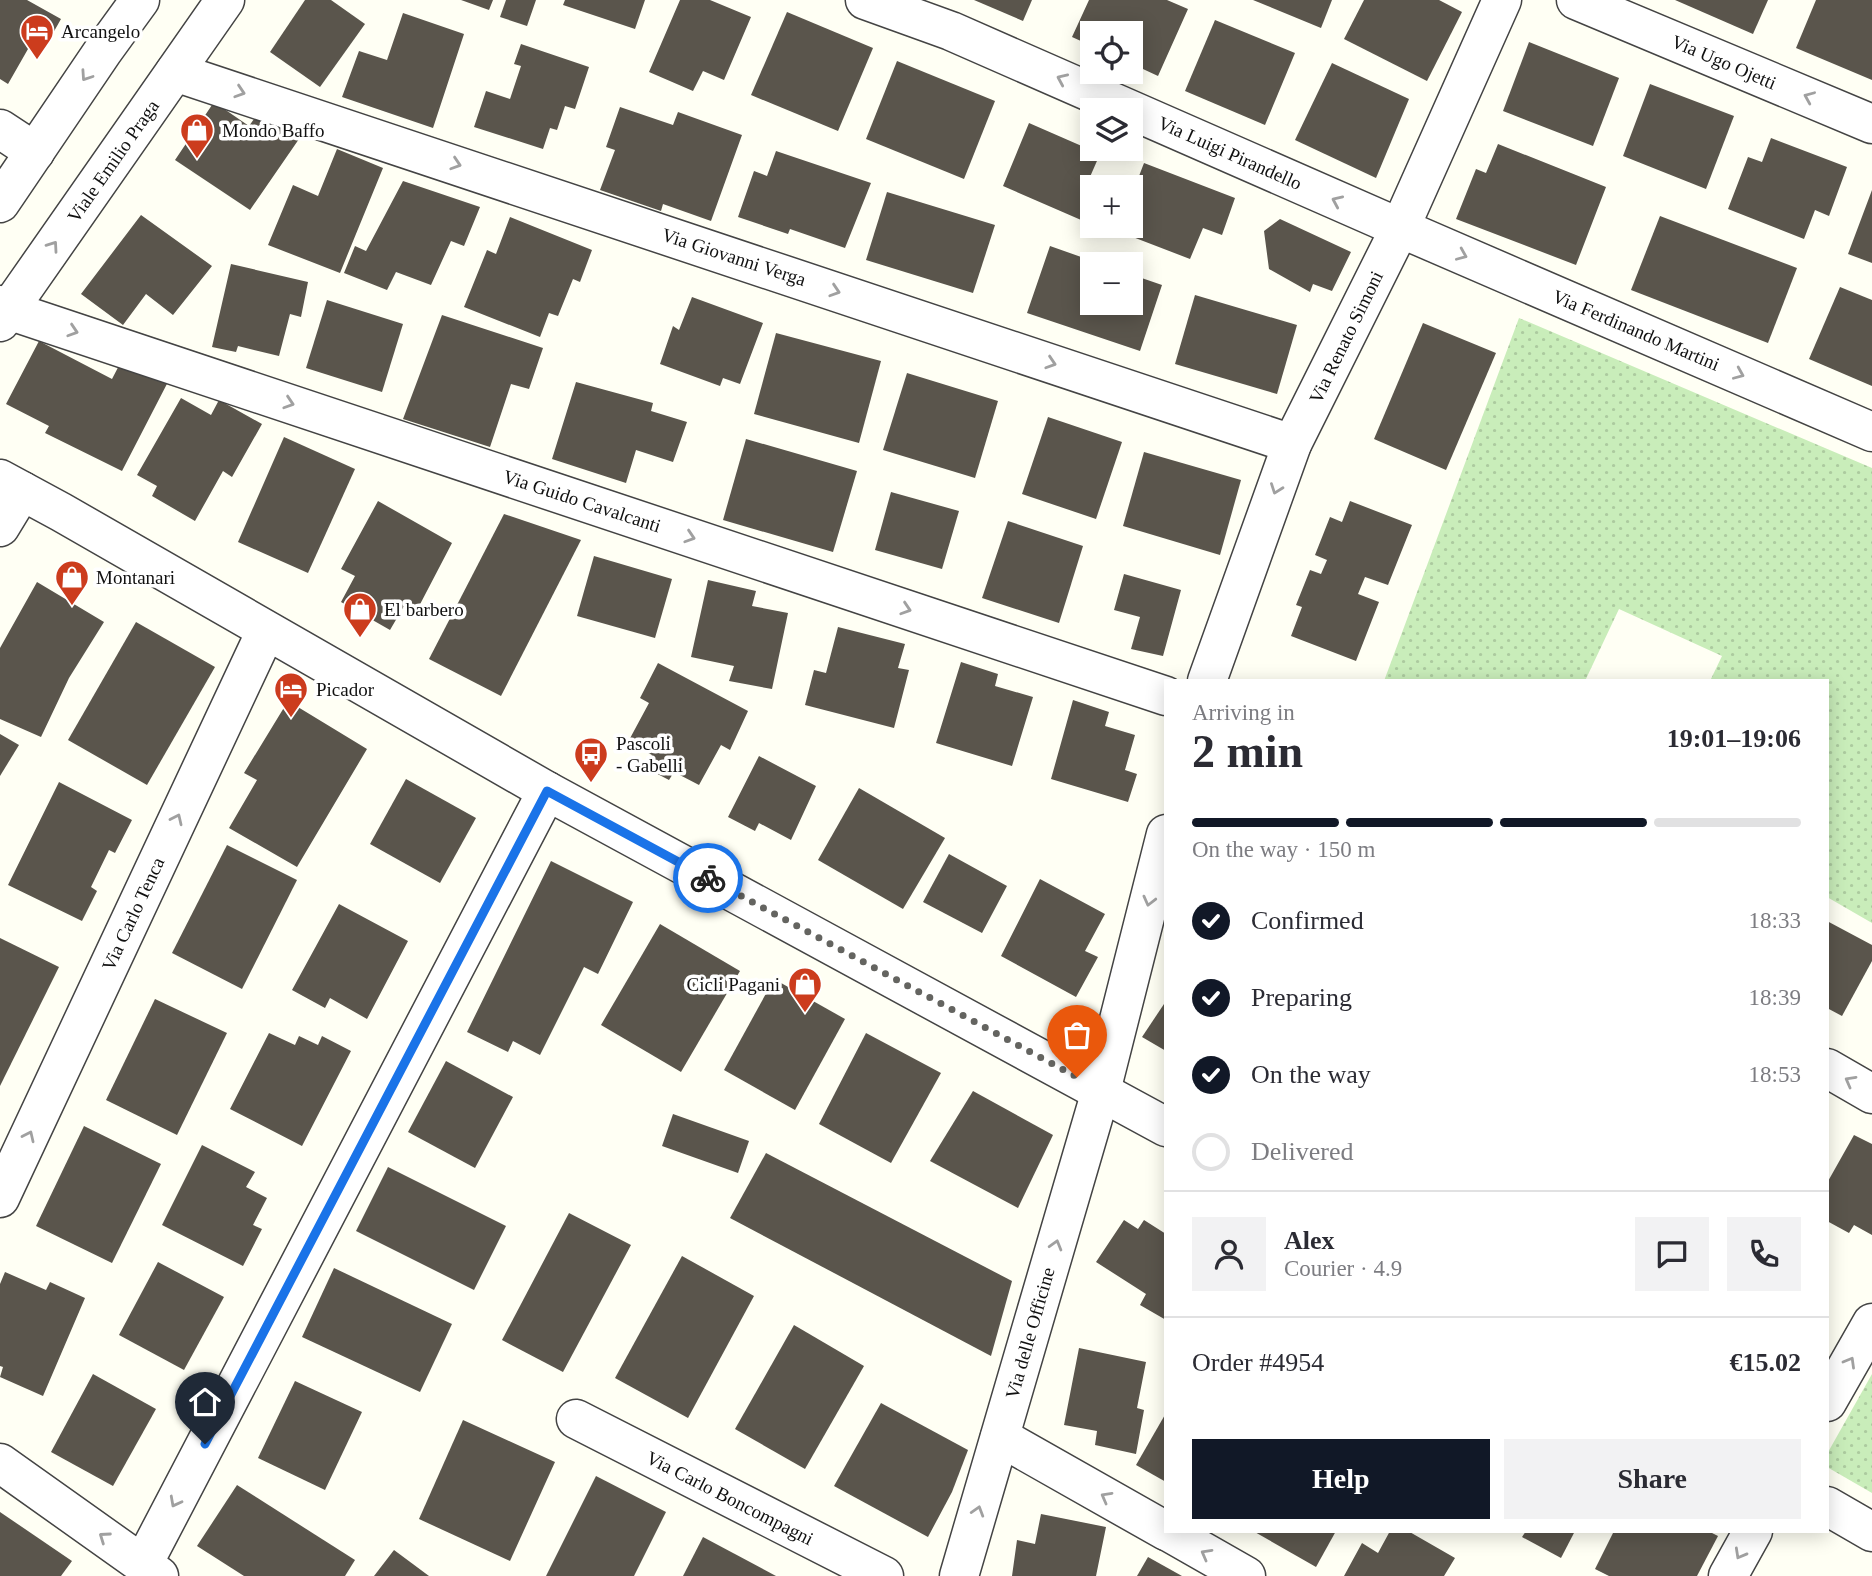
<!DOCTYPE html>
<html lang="en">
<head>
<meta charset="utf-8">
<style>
  :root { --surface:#fff; --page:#f2f2f3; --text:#2b2b33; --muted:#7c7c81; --line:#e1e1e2; --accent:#111827 }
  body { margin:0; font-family:"Times New Roman",serif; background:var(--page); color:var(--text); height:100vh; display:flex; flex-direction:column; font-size:26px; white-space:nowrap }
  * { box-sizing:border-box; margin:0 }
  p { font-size:23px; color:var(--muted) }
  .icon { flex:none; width:38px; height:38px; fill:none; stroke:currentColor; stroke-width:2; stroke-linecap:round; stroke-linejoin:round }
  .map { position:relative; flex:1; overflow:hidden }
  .panel { position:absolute; left:1164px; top:679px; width:665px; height:854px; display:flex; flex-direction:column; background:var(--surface); border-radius:0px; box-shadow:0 4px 18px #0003 }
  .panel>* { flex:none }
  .controls { position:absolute; left:1080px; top:21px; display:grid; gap:14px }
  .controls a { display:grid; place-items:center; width:63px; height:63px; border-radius:0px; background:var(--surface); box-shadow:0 4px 18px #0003; font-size:35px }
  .pin { position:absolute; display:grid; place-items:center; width:60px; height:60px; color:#fff; margin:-72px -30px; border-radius:50% 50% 50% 0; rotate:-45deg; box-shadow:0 0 7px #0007 }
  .pin .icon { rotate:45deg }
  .courier { position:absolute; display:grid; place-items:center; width:70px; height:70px; margin:-35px; border:5px solid #1a73e8; border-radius:50%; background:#fff; color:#222; box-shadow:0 2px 9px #0007 }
  .head em { font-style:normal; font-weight:600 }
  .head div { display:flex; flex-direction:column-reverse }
  .head { display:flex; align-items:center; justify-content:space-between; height:119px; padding:0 28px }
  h1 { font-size:46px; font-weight:600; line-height:52px }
  .bar { display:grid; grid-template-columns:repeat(4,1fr); gap:10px 7px; align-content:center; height:84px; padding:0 28px }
  .bar i { height:9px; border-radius:5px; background:var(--line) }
  .bar .selected { background:var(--accent) }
  .bar p { grid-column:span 4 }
  .line { display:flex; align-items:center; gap:18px; padding:0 28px; border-top:2px solid var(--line) }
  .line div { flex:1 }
  .round { display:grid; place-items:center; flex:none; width:74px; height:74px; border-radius:0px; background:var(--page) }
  ol { padding:0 28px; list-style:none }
  li { display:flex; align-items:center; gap:21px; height:77px }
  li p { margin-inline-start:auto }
  li .icon { padding:7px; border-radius:50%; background:var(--accent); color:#fff; stroke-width:4 }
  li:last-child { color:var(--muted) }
  li i { width:38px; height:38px; border:4px solid var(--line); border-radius:50% }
  .cta { display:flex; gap:14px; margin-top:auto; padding:14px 28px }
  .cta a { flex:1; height:80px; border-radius:0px; background:var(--accent); color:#fff; font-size:28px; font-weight:600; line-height:80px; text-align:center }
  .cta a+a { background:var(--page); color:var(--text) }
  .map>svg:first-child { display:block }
  .grass { fill:url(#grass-dots) }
  .building { fill:#5a554c }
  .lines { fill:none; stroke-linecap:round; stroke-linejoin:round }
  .minor-casing { stroke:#444; stroke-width:41 }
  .minor { stroke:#fff; stroke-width:38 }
  .oneway { stroke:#a0a0a0 }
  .done { stroke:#646460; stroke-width:7; stroke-dasharray:0 12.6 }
  .route { stroke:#1a73e8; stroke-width:9 }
  .labels { text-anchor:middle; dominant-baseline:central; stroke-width:7; stroke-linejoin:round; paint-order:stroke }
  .poi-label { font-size:19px; fill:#111; stroke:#fff; text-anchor:start }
  .street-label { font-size:19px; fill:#111; stroke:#fff }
</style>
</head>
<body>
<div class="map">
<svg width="1872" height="1576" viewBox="0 0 1872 1576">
  <defs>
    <pattern id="grass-dots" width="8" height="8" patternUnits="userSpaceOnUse" patternTransform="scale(1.75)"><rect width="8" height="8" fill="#c9edba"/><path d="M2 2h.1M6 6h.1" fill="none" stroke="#acca9f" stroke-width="1.8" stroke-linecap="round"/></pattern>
  </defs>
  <rect width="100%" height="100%" fill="#fffff4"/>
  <g class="grass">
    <path d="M1519,318L1872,468V923L1827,897V681H1710L1722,656L1619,609L1585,681H1384Z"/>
    <path d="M1872,1374V1493L1827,1467V1454Z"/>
  </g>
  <g class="building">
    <path d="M0,0H27L61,19L44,49L32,42L8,84L0,79Z"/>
    <path d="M305,0H331L365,24L320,87L270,52Z"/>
    <path d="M461,0H493L489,10Z"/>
    <path d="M506,0H536L527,26L500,17Z"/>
    <path d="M565,0H645L635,29L563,5Z"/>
    <path d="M680,0H710L751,17L724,80L703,71L693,91L649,72Z"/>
    <path d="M974,0H1032L1023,21Z"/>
    <path d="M1089,0H1167L1188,9L1158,76L1130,63V33H1092V46L1072,37Z"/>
    <path d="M1253,0H1332L1321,28Z"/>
    <path d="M1364,0H1439L1462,12L1427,81L1344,39Z"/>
    <path d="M1675,0H1768L1753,34Z"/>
    <path d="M1816,0H1872V80L1796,48Z"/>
    <path d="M787,12L873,48L838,131L751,95Z"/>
    <path d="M403,13L464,34L433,128L342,97L359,51L387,60Z"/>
    <path d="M1215,20L1295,53L1265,125L1185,91Z"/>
    <path d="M1529,42L1619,78L1593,146L1503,111Z"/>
    <path d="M521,44L589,67L575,109L565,106L557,130L550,128L543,149L474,127L486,91L510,99L521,66L514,64Z"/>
    <path d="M897,61L995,101L964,179L866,139Z"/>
    <path d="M1332,63L1409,99L1376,178L1295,140Z"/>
    <path d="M1650,84L1734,116L1706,189L1623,156Z"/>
    <path d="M214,102L249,126L259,112L299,139L250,210L175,160Z"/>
    <path d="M620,107L673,125L678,112L742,135L711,221L663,204L661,211L600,190L615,150L606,147Z"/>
    <path d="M1029,123L1100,154L1086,186L1092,189V213L1088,223L1003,186Z"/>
    <path d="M1771,138L1847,167L1829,216L1815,210L1804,239L1728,209L1748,157L1762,162Z"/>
    <path d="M1498,144L1606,187L1576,265L1456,219L1476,169L1486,173Z"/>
    <path d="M337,149L383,168L340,273L268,245L293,185L318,196Z"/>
    <path d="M776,151L871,183L845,248L790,229L788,234L738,217L754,171L767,176Z"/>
    <path d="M1144,163L1235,198L1222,235L1203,228L1190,259L1125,234L1130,226L1139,200L1131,197Z"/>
    <path d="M403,181L480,207L464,246L451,241L431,285L396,272L387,290L344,273L355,246L366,251Z"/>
    <path d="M1872,190V263L1848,254Z"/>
    <path d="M887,192L995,225L973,293L866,260Z"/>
    <path d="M141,215L212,266L173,315L146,294L123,325L81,294Z"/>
    <path d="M1660,216L1797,268L1768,343L1631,290Z"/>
    <path d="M510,217L592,250L580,282L573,279L558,316L549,313L540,337L464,307L487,250L496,254Z"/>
    <path d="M1280,219L1351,252L1332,291L1313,284L1310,292L1269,269L1264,231Z"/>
    <path d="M1050,246L1101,264H1092V303H1130V274L1162,285L1140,351L1027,313Z"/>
    <path d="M231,264L308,282L301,317L290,314L279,356L238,346L236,352L212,347Z"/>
    <path d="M1840,287L1872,300V386L1809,359Z"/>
    <path d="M1195,295L1297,325L1277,394L1175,364Z"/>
    <path d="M692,297L763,323L740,384L723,378L720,386L660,364L673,326L679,330Z"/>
    <path d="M327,300L403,324L382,392L306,368Z"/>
    <path d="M442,315L543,348L529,389L511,384L490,447L403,419Z"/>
    <path d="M1423,323L1496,353L1446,470L1374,439Z"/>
    <path d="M776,333L881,361L859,443L754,414Z"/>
    <path d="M39,341L112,379L125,354L170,378L122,471L45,433L49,426L6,404Z"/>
    <path d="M907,373L998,401L975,478L883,450Z"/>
    <path d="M576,382L653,403L651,411L687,422L673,462L636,450L626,483L552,459Z"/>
    <path d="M181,398L211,415L219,400L262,424L232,477L223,471L195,521L152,496L157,486L137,475Z"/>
    <path d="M1048,417L1122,442L1096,519L1022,494Z"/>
    <path d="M284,437L355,469L308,573L238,542Z"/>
    <path d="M746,439L857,471L833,552L723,520Z"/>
    <path d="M1144,452L1241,480L1220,555L1123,526Z"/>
    <path d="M891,492L959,511L942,569L875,550Z"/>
    <path d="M378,501L452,543L416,612L404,606L390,630L341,602L355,576L341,569Z"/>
    <path d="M1350,501L1412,525L1388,585L1365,577L1358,594L1379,602L1356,661L1291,636L1302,607L1296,605L1310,570L1321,574L1327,560L1315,555L1330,517L1342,522Z"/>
    <path d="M504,514L581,540L501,696L429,659Z"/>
    <path d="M1008,521L1083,546L1059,623L982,598Z"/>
    <path d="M594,556L672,579L655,638L577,616Z"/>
    <path d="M1124,574L1181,590L1163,656L1131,649L1140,617L1114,610Z"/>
    <path d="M708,580L756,591L752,606L788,613L772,689L729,681L734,666L691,657Z"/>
    <path d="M37,582L104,622L69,678L41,737L0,719V648Z"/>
    <path d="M136,622L215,667L147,785L68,740Z"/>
    <path d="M838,627L905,644L898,668L909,670L894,728L805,705L814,670L826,673Z"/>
    <path d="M961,662L998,674L995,686L1033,697L1012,766L936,743Z"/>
    <path d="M658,663L748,711L730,750L721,745L699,785L674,772L669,780L646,768L652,755L628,742L649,703L640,698Z"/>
    <path d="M1073,700L1109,712L1105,726L1135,735L1125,770L1137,774L1128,802L1051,779Z"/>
    <path d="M288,701L367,749L297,867L229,828L257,780L244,773Z"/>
    <path d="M0,734L19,745L0,776Z"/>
    <path d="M759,756L816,786L791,840L759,823L755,831L728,817Z"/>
    <path d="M406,779L476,818L440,883L370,844Z"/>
    <path d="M59,782L132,820L115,853L109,850L91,887L97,891L82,921L8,885Z"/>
    <path d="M859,788L945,838L903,909L818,860Z"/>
    <path d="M227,845L297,880L242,989L172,953Z"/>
    <path d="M949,854L1007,886L982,933L923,902Z"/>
    <path d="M551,861L633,902L598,974L584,967L540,1055L513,1041L508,1052L467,1032Z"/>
    <path d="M1040,879L1105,914L1085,951L1098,957L1076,997L1001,956Z"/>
    <path d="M339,904L408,941L367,1019L330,998L325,1008L292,990Z"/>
    <path d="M1827,921L1872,945V961L1842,1016L1827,1008Z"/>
    <path d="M660,924L740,971L681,1072L601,1025Z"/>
    <path d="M0,938L59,967L0,1086Z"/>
    <path d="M774,979L845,1019L795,1110L724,1070Z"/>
    <path d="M155,999L227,1033L177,1135L106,1100Z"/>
    <path d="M1166,1001V1051L1142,1037Z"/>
    <path d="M269,1033L295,1045L299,1036L318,1045L322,1036L351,1051L302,1146L230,1109Z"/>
    <path d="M866,1033L941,1073L891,1163L819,1124Z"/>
    <path d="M446,1061L513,1097L475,1168L408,1132Z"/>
    <path d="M973,1091L1053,1135L1018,1208L930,1161Z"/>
    <path d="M673,1114L749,1141L738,1173L662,1146Z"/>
    <path d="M84,1126L161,1164L112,1263L36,1226Z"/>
    <path d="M1854,1135L1872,1144V1235L1854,1225L1849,1233L1827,1221V1183Z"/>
    <path d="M202,1145L255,1172L246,1187L267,1198L253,1225L262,1229L243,1266L162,1225Z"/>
    <path d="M766,1153L1012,1281L991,1356L730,1218Z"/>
    <path d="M388,1167L506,1226L474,1290L356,1231Z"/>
    <path d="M569,1213L631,1245L563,1372L502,1340Z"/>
    <path d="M1124,1220L1138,1229L1144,1220L1166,1234V1320L1140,1305L1146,1294L1096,1262Z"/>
    <path d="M682,1256L754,1296L688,1418L615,1378Z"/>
    <path d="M158,1262L224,1297L184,1370L119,1335Z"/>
    <path d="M334,1268L452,1324L420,1392L302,1337Z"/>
    <path d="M5,1272L46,1290L50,1282L85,1298L43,1396L0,1377L3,1367L0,1366V1284Z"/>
    <path d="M794,1325L864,1366L805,1469L735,1429Z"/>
    <path d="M1079,1348L1146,1362L1137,1408L1144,1410L1136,1454L1095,1445L1097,1431L1064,1425Z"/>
    <path d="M93,1374L156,1409L113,1486L51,1452Z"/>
    <path d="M295,1381L362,1412L325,1490L258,1458Z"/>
    <path d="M881,1403L968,1450L952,1492L928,1537L834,1486Z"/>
    <path d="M1166,1413V1482L1136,1465Z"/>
    <path d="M463,1420L555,1462L510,1561L419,1519Z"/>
    <path d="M596,1476L666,1512L634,1576H546Z"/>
    <path d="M237,1485L355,1560L345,1576H244L197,1546Z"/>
    <path d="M0,1512L72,1561L61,1576H0Z"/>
    <path d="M1041,1514L1106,1527L1096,1576H1012L1017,1540L1035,1544Z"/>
    <path d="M1253,1531H1336L1316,1567Z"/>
    <path d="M1390,1531H1408L1455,1558L1444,1576H1344L1362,1543L1378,1553Z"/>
    <path d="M1526,1531H1575L1561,1558L1522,1537Z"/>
    <path d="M1614,1531H1708L1718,1536L1697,1576H1609L1595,1569Z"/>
    <path d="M703,1537L776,1576H683Z"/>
    <path d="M394,1550L429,1576H374Z"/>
    <path d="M1148,1557L1182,1576H1137Z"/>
  </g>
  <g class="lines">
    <g class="minor-casing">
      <g id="minor">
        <path d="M865,0L951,31L1400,228L1872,432"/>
        <path d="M1576,0L1872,124"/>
        <path d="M175,72L1292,444"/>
        <path d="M0,129L35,152"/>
        <path d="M0,203L103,51L140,0"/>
        <path d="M0,305L8,310L1166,696"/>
        <path d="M0,322L225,0"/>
        <path d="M0,479L61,512L547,791L1166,1127"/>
        <path d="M0,527L22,491"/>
        <path d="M1207,681L1292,444L1400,228L1502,0"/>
        <path d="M1827,1068L1872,1094"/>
        <path d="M0,1198L266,631"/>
        <path d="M1827,1402L1872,1323"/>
        <path d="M576,1419L884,1576"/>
        <path d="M1000,1437L1166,1531"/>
        <path d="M0,1463L159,1576"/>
        <path d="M1827,1506L1872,1532"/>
        <path d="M1167,1531L1246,1576"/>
        <path d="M143,1564L547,791"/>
        <path d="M959,1576L1101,1091L1166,834"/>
        <path d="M1728,1576L1753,1531"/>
      </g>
    </g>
    <use href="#minor" class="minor"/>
  </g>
  <defs><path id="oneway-chevron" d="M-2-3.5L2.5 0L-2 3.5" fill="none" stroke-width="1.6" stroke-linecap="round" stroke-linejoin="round" transform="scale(1.75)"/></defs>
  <g class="oneway">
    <use href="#oneway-chevron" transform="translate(86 76) rotate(124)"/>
    <use href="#oneway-chevron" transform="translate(1062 79) rotate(-156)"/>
    <use href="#oneway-chevron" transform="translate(240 92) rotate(18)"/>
    <use href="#oneway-chevron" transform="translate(1809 97) rotate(-157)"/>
    <use href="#oneway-chevron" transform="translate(456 164) rotate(18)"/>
    <use href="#oneway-chevron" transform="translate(1337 201) rotate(-156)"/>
    <use href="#oneway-chevron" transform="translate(53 246) rotate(-55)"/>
    <use href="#oneway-chevron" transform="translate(1462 255) rotate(23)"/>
    <use href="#oneway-chevron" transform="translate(835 291) rotate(18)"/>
    <use href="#oneway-chevron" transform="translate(73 331) rotate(18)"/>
    <use href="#oneway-chevron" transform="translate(1051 363) rotate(18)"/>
    <use href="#oneway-chevron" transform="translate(1739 374) rotate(23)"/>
    <use href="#oneway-chevron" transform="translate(289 403) rotate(18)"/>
    <use href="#oneway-chevron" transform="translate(1276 489) rotate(110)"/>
    <use href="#oneway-chevron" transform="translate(690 537) rotate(18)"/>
    <use href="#oneway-chevron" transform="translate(906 609) rotate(18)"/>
    <use href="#oneway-chevron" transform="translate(177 819) rotate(-65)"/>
    <use href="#oneway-chevron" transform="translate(1149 901) rotate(104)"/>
    <use href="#oneway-chevron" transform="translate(1850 1081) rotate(-151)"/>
    <use href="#oneway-chevron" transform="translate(29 1136) rotate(-65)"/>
    <use href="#oneway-chevron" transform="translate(1056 1245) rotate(-74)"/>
    <use href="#oneway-chevron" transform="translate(1850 1362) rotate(-60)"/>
    <use href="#oneway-chevron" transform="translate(1106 1497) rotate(-151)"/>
    <use href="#oneway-chevron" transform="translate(175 1502) rotate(118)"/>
    <use href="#oneway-chevron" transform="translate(978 1511) rotate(-73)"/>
    <use href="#oneway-chevron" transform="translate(104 1537) rotate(-145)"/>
    <use href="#oneway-chevron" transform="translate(1206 1554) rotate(-151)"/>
    <use href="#oneway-chevron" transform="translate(1740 1554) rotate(119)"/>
  </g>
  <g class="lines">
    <path class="done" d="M708,878L1077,1077"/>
    <path class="route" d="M205,1444L547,791L708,878"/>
  </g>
  <defs>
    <g id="hotel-pin" transform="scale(1.75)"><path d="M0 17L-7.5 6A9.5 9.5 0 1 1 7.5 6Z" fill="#cc3c1d" stroke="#fff"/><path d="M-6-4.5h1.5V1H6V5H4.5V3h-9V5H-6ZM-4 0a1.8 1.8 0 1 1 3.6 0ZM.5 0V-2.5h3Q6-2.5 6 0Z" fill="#fff"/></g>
    <g id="shop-pin" transform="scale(1.75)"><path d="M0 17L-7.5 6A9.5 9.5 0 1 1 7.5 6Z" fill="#cc3c1d" stroke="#fff"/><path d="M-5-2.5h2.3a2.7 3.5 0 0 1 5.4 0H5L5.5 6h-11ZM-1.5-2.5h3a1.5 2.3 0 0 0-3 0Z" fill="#fff"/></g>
    <g id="bus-pin" transform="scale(1.75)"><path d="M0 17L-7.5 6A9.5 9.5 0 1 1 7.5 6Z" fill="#cc3c1d" stroke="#fff"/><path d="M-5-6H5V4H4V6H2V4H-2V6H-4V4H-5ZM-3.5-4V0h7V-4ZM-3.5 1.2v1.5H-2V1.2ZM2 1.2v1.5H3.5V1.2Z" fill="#fff"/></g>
  </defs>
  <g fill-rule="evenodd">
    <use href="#hotel-pin" x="37" y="31"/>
    <use href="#shop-pin" x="197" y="130"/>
    <use href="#shop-pin" x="72" y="577"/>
    <use href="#shop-pin" x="360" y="609"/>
    <use href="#hotel-pin" x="291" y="689"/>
    <use href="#bus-pin" x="591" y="754"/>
    <use href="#shop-pin" x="805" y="984"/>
  </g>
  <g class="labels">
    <g class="poi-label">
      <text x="61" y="31">Arcangelo</text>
      <text x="222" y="130">Mondo Baffo</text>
      <text x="96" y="577">Montanari</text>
      <text x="384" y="609">El barbero</text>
      <text x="316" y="689">Picador</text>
      <text x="616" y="743">Pascoli<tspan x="616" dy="22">- Gabelli</tspan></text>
      <text x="780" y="984" text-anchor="end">Cicli Pagani</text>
    </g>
    <g class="street-label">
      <text transform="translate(1724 62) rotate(23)">Via Ugo Ojetti</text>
      <text transform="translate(1230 153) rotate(24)">Via Luigi Pirandello</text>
      <text transform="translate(113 161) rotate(-55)">Viale Emilio Praga</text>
      <text transform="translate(734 257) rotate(18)">Via Giovanni Verga</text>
      <text transform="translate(1636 330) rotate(23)">Via Ferdinando Martini</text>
      <text transform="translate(1346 337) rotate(-64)">Via Renato Simoni</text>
      <text transform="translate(582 501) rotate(18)">Via Guido Cavalcanti</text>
      <text transform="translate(133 914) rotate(-65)">Via Carlo Tenca</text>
      <text transform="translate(1030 1333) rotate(-74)">Via delle Officine</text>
      <text transform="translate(730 1498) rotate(27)">Via Carlo Boncompagni</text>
    </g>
  </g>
</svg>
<div class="controls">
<a><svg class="icon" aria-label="locate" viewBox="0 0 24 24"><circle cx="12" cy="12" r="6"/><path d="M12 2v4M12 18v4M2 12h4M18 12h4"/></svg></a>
<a><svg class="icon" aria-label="layers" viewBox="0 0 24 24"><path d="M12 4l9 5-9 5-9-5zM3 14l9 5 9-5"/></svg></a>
<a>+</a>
<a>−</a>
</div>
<div class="pin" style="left:1077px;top:1077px;background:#ea580c"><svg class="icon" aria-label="bag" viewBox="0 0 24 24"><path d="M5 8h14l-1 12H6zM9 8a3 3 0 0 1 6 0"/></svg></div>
<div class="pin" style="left:205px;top:1444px;background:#1f2937"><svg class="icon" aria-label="home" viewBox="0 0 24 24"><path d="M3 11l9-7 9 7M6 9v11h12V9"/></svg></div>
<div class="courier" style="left:708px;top:878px"><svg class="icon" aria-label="bike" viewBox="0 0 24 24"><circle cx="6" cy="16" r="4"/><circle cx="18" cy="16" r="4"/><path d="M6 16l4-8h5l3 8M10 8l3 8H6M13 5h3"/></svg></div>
<section class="panel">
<div class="head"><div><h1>2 min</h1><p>Arriving in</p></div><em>19:01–19:06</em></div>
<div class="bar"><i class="selected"></i><i class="selected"></i><i class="selected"></i><i></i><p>On the way · 150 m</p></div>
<ol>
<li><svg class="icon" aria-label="check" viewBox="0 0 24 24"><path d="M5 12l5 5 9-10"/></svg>Confirmed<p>18:33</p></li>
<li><svg class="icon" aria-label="check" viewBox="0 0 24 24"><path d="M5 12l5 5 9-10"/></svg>Preparing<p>18:39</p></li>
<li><svg class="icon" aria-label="check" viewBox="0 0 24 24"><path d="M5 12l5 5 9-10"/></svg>On the way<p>18:53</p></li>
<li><i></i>Delivered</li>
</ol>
<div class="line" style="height:126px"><a class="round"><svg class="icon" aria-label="person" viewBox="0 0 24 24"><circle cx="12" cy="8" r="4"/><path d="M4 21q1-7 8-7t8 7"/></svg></a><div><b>Alex</b><p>Courier · 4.9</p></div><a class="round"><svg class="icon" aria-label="chat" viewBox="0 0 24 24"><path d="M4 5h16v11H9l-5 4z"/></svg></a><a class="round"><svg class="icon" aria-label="phone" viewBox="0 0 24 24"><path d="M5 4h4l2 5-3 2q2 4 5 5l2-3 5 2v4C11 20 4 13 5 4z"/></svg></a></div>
<div class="line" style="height:91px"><div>Order #4954</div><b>€15.02</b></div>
<div class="cta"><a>Help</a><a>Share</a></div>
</section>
</div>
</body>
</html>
